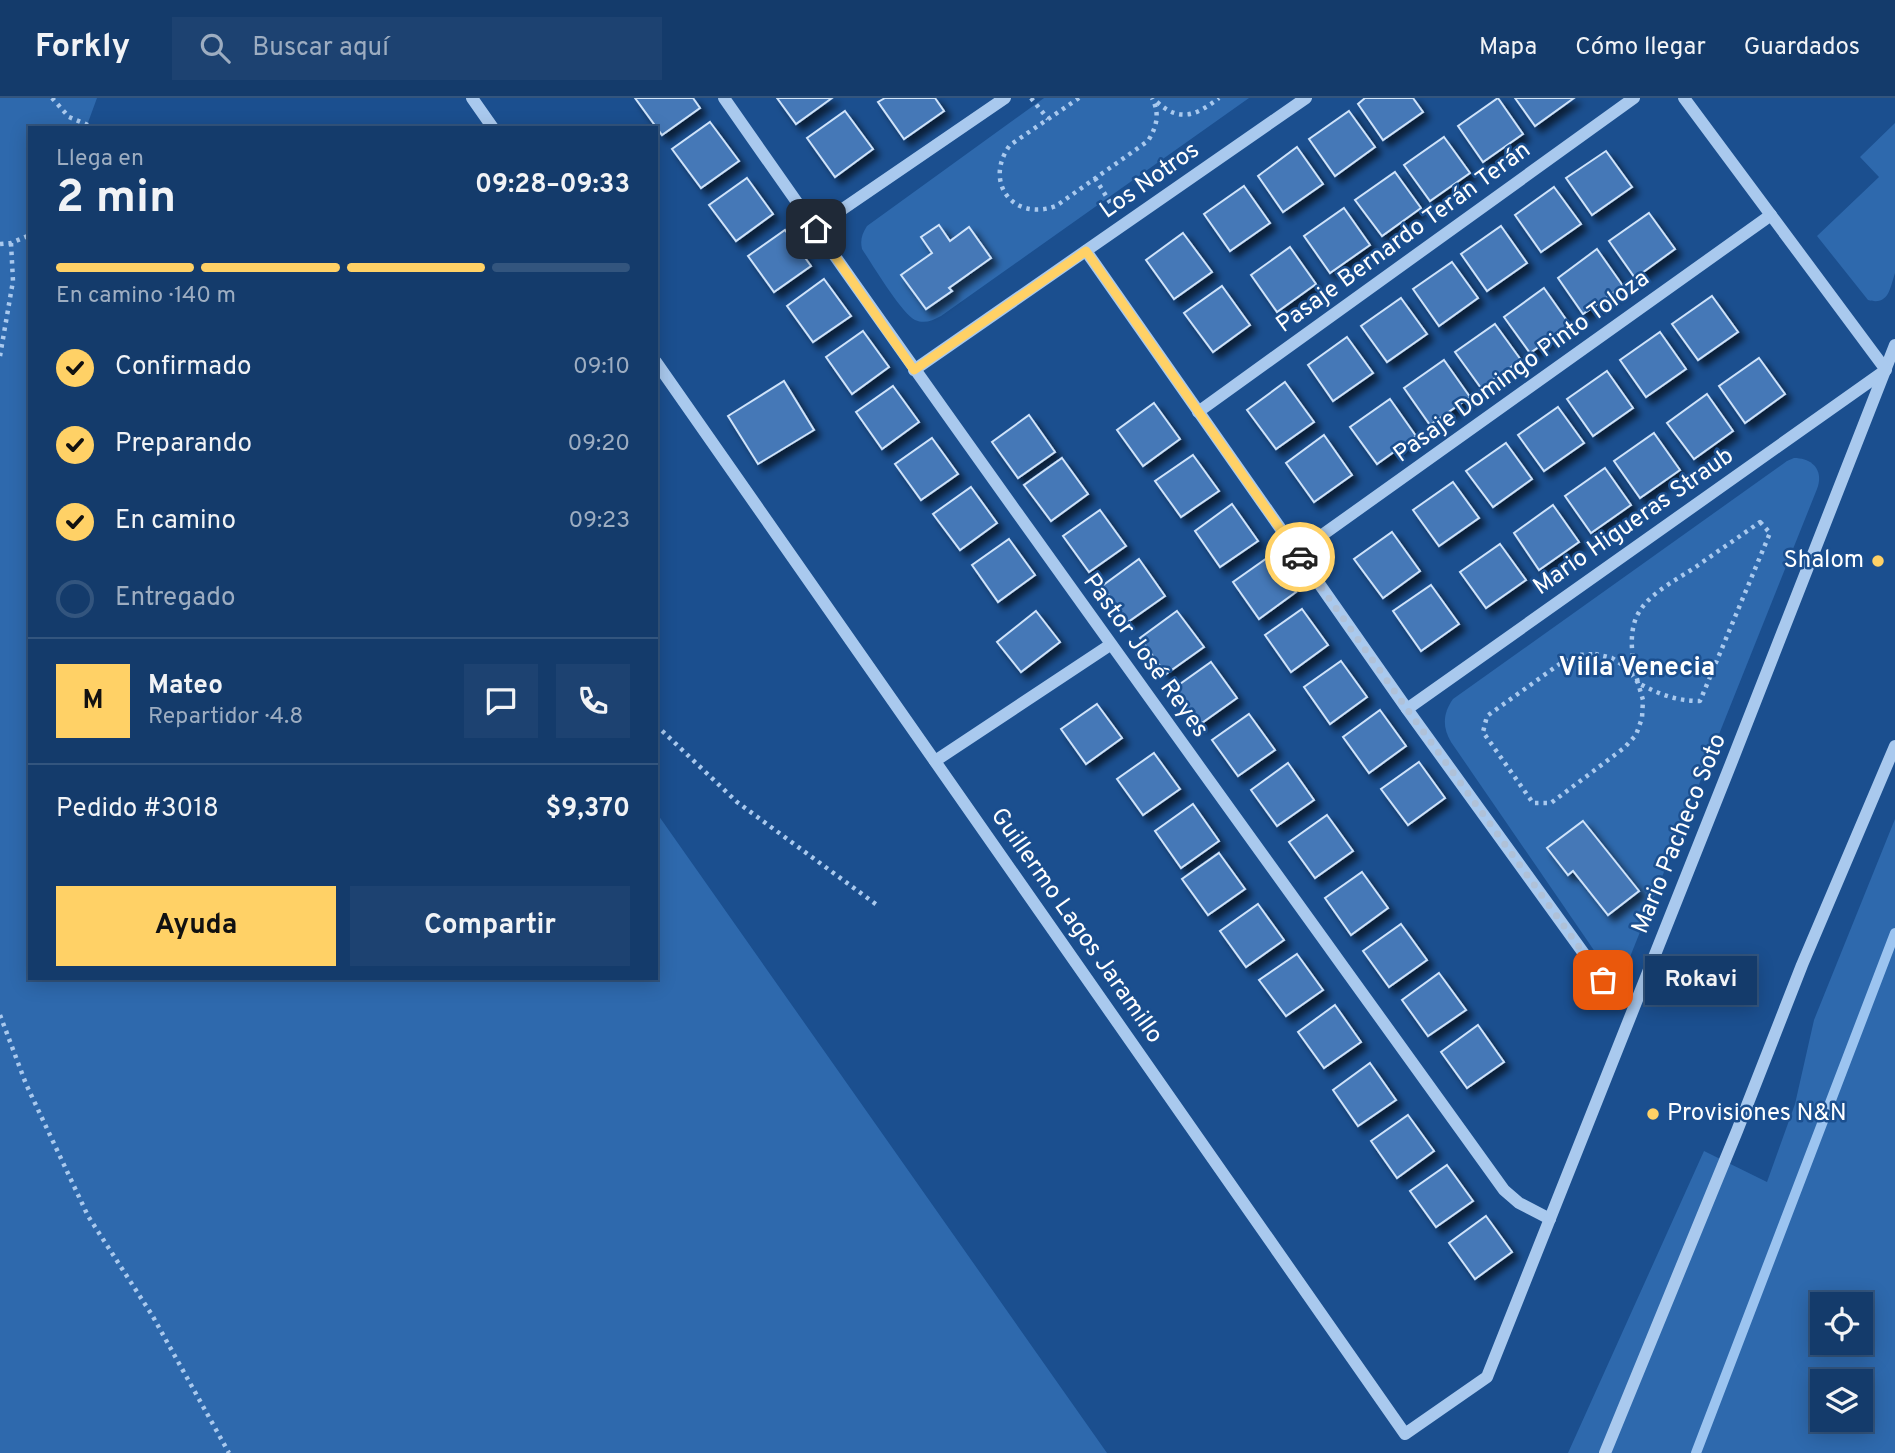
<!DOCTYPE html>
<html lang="es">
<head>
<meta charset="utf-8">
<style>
  :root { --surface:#143b6b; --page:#1d4271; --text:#f1f3f6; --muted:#9dadc1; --line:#33557e; --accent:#ffd166 }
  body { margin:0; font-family:Overpass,sans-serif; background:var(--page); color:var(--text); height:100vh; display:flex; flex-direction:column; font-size:26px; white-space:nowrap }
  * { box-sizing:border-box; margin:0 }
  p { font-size:23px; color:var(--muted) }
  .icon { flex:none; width:38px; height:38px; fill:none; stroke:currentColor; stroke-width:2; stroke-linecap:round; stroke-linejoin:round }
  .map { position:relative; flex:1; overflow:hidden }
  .panel { position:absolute; left:28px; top:28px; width:630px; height:854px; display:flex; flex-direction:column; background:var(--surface); border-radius:0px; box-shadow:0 4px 18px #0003,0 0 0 2px var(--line) }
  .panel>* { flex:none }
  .tools { position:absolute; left:1810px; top:1194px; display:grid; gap:14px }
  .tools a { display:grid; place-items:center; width:63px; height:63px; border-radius:0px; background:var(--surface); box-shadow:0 4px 18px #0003,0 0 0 2px var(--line); font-size:35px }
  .pin { position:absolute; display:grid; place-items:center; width:60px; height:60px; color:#fff; margin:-30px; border-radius:14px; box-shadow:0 4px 10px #0006 }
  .courier { position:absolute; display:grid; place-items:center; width:70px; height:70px; margin:-35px; border:5px solid #ffd166; border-radius:50%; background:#fff; color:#222; box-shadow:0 2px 9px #0007 }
  .bubble { position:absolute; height:49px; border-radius:0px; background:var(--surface); box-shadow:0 4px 18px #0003,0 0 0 2px var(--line); font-size:23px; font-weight:700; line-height:49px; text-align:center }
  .headline em { font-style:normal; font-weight:700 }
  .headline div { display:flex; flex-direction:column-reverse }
  .headline { display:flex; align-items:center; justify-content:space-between; height:119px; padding:0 28px }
  h1 { font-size:46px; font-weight:700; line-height:52px }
  .bar { display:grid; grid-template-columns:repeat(4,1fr); gap:10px 7px; align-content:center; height:84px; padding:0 28px }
  .bar i { height:9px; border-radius:5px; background:var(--line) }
  .bar .active { background:var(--accent) }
  .bar p { grid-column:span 4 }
  .line { display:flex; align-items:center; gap:18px; padding:0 28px; border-top:2px solid var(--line) }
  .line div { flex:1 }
  .round { display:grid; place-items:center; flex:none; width:74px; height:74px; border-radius:0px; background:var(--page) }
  ol { padding:0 28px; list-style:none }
  li { display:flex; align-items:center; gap:21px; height:77px }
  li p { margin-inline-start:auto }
  li .icon { padding:7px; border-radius:50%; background:var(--accent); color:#111; stroke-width:4 }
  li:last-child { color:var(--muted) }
  li i { width:38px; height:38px; border:4px solid var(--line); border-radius:50% }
  .cta { display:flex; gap:14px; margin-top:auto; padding:14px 28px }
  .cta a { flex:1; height:80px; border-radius:0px; background:var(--accent); color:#111; font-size:28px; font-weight:700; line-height:80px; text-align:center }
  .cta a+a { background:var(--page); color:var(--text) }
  header { display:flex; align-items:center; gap:42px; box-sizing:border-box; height:98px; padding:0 35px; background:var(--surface); border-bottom:2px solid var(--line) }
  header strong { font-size:33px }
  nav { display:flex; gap:38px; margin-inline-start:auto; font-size:24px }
  .search { width:490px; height:63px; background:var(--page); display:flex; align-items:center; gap:18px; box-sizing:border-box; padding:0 24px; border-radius:0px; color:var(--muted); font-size:26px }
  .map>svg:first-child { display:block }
  .green { fill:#2e69ad; fill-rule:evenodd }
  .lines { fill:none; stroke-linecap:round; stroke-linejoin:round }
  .stream { stroke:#9cc4f0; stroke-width:10 }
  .building { fill:#4478b7; stroke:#cfe3fa; stroke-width:2; filter:url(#shadow) }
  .path { stroke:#a9c9ee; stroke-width:4.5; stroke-dasharray:3.5 5; stroke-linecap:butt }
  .minor { stroke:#a9c9ee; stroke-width:12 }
  .done { stroke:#afc1d8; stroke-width:7; stroke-dasharray:0 12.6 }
  .route { stroke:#ffd166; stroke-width:9 }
  .poi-dot { fill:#ffd166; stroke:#1b4f8f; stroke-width:2.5 }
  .labels { text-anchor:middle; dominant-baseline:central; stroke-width:5; stroke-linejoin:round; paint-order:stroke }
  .street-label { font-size:24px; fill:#fff; stroke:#1b4f8f }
  .poi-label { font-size:24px; fill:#fff; stroke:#1b4f8f; text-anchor:end }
  .neighbourhood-label { font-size:26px; font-weight:bold; fill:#fff; stroke:#1b4f8f }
</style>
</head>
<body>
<header>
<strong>Forkly</strong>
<div class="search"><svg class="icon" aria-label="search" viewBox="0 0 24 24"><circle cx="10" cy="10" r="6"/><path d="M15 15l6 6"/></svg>Buscar aquí</div>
<nav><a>Mapa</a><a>Cómo llegar</a><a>Guardados</a></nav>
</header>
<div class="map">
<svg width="1895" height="1355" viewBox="0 0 1895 1355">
  <defs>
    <filter id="shadow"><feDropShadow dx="6" dy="6" stdDeviation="3.5" flood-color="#0009"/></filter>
  </defs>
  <rect width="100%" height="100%" fill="#1b4f8f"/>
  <g class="green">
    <path d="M0,0H97L86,30H30V880H656V714L1107,1355H0Z"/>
    <path d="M1044,0H1249L941,218C932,223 924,226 915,222C902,216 872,166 862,151C860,142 862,136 867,128Z"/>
    <path d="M1895,25V175C1890,190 1889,208 1868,202L1817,138L1879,79L1860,59Z"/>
    <path d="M1794,360C1813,360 1824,373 1817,391L1630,859C1622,869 1614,871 1602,864L1451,644C1442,629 1443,615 1453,601L1787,363Z"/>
    <path d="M1895,721V1355H1568L1704,1053L1767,1084L1795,1006L1814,922ZM1822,1206H1860V1244H1822ZM1822,1283H1860V1321H1822Z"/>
  </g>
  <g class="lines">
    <path class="stream" d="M1696,1355L1895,835"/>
  </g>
  <g class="building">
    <path d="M635,0H693L700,10L662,37Z"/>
    <path d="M777,0H832L796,26Z"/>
    <path d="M885,0H935L944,13L904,41L878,4Z"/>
    <path d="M1365,0H1413L1423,14L1383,42L1358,6Z"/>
    <path d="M1498,0L1523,36L1483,64L1458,28Z"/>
    <path d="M1515,0H1574L1535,28Z"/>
    <path d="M845,13L873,51L835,79L807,40Z"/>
    <path d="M1349,13L1375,49L1335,78L1309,41Z"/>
    <path d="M710,24L739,63L701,90L672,51Z"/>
    <path d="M1444,39L1470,75L1430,103L1404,67Z"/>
    <path d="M1297,49L1323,86L1283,114L1258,78Z"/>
    <path d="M1606,53L1632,89L1592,117L1566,80Z"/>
    <path d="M1395,74L1421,110L1382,138L1355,102Z"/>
    <path d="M747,80L773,116L736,143L709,107Z"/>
    <path d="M1244,88L1270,125L1230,153L1204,116Z"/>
    <path d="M1554,89L1581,126L1541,154L1515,117Z"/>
    <path d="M1344,110L1370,147L1330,175L1304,138Z"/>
    <path d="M1649,115L1675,151L1635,180L1609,143Z"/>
    <path d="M939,127L950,143L969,129L991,160L949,190L952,193L926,211L901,177L932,155L921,139Z"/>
    <path d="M1501,128L1527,165L1487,193L1461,156Z"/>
    <path d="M785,132L811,168L774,194L748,158Z"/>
    <path d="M1183,135L1212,174L1174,201L1146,162Z"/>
    <path d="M1290,149L1316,186L1277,214L1251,177Z"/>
    <path d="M1597,151L1623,188L1583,216L1558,180Z"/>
    <path d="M1452,164L1478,200L1439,228L1413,191Z"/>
    <path d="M824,181L851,218L813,244L787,208Z"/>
    <path d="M1222,188L1250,227L1213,254L1184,215Z"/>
    <path d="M1544,190L1570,227L1530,255L1504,219Z"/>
    <path d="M1712,198L1738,234L1698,262L1672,226Z"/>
    <path d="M1401,200L1427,236L1387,264L1361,228Z"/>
    <path d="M1495,226L1521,262L1481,290L1455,254Z"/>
    <path d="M863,233L889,269L852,296L826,259Z"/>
    <path d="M1660,234L1686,271L1646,299L1620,262Z"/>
    <path d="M1347,239L1373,275L1333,303L1308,267Z"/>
    <path d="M1759,260L1785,296L1745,325L1719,288Z"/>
    <path d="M1444,262L1470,299L1430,327L1404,290Z"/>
    <path d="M1607,273L1633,310L1593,338L1567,301Z"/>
    <path d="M784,283L814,332L758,366L728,318Z"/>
    <path d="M1285,284L1314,324L1276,351L1247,312Z"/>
    <path d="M893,288L919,324L882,351L856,314Z"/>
    <path d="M1707,296L1733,333L1694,361L1667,325Z"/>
    <path d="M1390,301L1416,338L1377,366L1350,329Z"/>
    <path d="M1154,305L1180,341L1143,368L1117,332Z"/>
    <path d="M1558,309L1584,345L1544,373L1518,337Z"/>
    <path d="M1029,317L1055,354L1018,380L992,344Z"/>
    <path d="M1654,335L1680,372L1640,400L1614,363Z"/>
    <path d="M1324,337L1352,377L1314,404L1286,365Z"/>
    <path d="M932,340L958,376L921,402L895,366Z"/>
    <path d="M1506,345L1532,381L1493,409L1466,373Z"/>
    <path d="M1193,357L1219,393L1181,419L1155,383Z"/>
    <path d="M1062,360L1088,396L1051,423L1024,387Z"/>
    <path d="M1605,370L1631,407L1591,435L1565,398Z"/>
    <path d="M1453,384L1479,420L1439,448L1413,412Z"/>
    <path d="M971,389L997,425L960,452L933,416Z"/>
    <path d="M1232,406L1258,443L1220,469L1195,433Z"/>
    <path d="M1553,407L1579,444L1539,472L1514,435Z"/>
    <path d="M1100,412L1126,448L1089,474L1063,438Z"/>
    <path d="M1392,434L1420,473L1383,500L1354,461Z"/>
    <path d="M1009,441L1035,477L998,504L972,467Z"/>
    <path d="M1500,446L1526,482L1486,510L1460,474Z"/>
    <path d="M1270,458L1296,494L1259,521L1233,484Z"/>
    <path d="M1139,461L1165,498L1128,524L1102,488Z"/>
    <path d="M1431,487L1459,526L1421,553L1393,513Z"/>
    <path d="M1302,511L1328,547L1291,574L1265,537Z"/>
    <path d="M1036,513L1060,544L1021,574L997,544Z"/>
    <path d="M1177,513L1204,549L1166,576L1140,540Z"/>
    <path d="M1341,563L1367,599L1330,626L1304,589Z"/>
    <path d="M1211,564L1237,600L1199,627L1173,591Z"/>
    <path d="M1097,606L1122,640L1086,666L1061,631Z"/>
    <path d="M1380,612L1406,648L1369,675L1343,639Z"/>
    <path d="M1249,616L1275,652L1238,678L1212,642Z"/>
    <path d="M1154,655L1180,691L1143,717L1117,681Z"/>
    <path d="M1419,664L1445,700L1408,727L1381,691Z"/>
    <path d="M1288,665L1314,702L1277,728L1251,692Z"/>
    <path d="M1193,706L1219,743L1181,770L1155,733Z"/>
    <path d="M1327,717L1353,753L1315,780L1289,744Z"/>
    <path d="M1583,723L1639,793L1608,817L1573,773L1568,777L1547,750Z"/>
    <path d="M1219,755L1245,791L1208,817L1182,781Z"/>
    <path d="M1362,774L1388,810L1351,837L1325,800Z"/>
    <path d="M1258,806L1284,842L1246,869L1220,833Z"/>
    <path d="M1401,826L1427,862L1389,889L1363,853Z"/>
    <path d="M1297,856L1323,892L1286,918L1259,882Z"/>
    <path d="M1439,875L1466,912L1428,938L1402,902Z"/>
    <path d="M1335,907L1361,944L1324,970L1298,934Z"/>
    <path d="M1478,927L1504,964L1467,990L1441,954Z"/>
    <path d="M1370,965L1396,1002L1358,1028L1333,992Z"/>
    <path d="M1408,1017L1434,1053L1397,1080L1371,1043Z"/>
    <path d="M1447,1067L1473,1103L1436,1129L1410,1093Z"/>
    <path d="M1486,1118L1512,1154L1475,1181L1449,1145Z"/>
  </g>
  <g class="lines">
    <g class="path">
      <path d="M52,0L69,19L95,30"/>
      <path d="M1031,0L1048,21"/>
      <path d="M1079,0L1010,47C983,84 1013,124 1056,108L1148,43C1157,28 1160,16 1152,0"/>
      <path d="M1157,4C1180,25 1197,17 1219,0"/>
      <path d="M1095,80L1111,106"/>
      <path d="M0,146L11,145L30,137"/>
      <path d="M0,258L13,183L11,145"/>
      <path d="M1760,424L1770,435L1700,603C1676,603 1659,596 1638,585C1633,565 1628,540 1636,520C1646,496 1677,482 1697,468C1718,453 1739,439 1760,424Z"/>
      <path d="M1595,556L1612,560L1627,570L1638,585L1643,602L1642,620L1636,637L1624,650L1551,705H1533L1483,634L1487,618L1561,565L1577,557Z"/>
      <path d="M656,627L737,704L877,807"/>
      <path d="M0,917L26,986L88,1118L152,1217L229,1355"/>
    </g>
    <g class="minor">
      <path d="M472,0L493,30"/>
      <path d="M724,0C980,367 1243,729 1504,1092L1519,1105L1550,1121"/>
      <path d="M815,130L1005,0"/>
      <path d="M1086,153L1407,611L1603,882L1620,898L1635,905"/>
      <path d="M656,264L1405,1336L1487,1279L1732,663L1895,247"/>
      <path d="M914,272L1306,0"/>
      <path d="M1198,314L1634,0"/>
      <path d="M1297,455L1771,117"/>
      <path d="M1407,611L1886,272L1684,0"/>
      <path d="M935,663L1110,547"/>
      <path d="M1605,1355L1737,1033L1802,867L1895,648"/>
    </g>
  </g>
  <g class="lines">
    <path class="done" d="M1300,459L1407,611L1603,882"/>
    <path class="route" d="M816,131L914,272L1086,153L1300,459"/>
  </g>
  <g class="poi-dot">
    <circle cx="1878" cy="463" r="7"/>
    <circle cx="1653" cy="1016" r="7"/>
  </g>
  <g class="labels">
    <g class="street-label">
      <text transform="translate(1150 83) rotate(-35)">Los Notros</text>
      <text transform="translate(1404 140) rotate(-36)">Pasaje Bernardo Terán Terán</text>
      <text transform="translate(1522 269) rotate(-36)">Pasaje Domingo Pinto Toloza</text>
      <text transform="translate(1634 424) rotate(-35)">Mario Higueras Straub</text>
      <text transform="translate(1145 558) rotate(54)">Pastor José Reyes</text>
      <text transform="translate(1680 736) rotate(-68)">Mario Pacheco Soto</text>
      <text transform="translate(1076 828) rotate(55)">Guillermo Lagos Jaramillo</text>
    </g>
    <g class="poi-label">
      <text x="1864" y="463">Shalom</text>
      <text x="1667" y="1016" text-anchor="start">Provisiones N&amp;N</text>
    </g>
    <g class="neighbourhood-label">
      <text x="1637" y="570">Villa Venecia</text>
    </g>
  </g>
</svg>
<div class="tools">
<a><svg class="icon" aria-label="locate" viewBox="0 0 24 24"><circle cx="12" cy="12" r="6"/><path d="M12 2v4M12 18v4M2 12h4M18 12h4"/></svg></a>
<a><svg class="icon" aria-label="layers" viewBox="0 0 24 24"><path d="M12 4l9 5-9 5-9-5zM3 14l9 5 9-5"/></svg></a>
</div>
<div class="pin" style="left:1603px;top:882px;background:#ea580c"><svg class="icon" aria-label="bag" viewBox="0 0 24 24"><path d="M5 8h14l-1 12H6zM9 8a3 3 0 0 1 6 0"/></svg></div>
<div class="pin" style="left:816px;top:131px;background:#1f2937"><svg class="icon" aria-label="home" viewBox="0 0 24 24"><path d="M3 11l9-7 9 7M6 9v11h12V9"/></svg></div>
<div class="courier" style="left:1300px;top:459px"><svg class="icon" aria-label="car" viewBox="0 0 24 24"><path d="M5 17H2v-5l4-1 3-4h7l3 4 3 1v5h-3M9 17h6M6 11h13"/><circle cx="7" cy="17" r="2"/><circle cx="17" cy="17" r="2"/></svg></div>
<div class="bubble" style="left:1645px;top:858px;width:112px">Rokavi</div>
<section class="panel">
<div class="headline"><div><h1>2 min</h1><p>Llega en</p></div><em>09:28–09:33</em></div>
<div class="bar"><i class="active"></i><i class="active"></i><i class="active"></i><i></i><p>En camino · 140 m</p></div>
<ol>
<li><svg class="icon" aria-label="check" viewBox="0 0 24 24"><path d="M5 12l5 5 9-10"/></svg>Confirmado<p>09:10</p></li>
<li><svg class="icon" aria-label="check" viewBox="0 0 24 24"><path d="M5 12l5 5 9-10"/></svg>Preparando<p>09:20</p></li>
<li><svg class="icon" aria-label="check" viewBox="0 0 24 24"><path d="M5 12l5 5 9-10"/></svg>En camino<p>09:23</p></li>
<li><i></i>Entregado</li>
</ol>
<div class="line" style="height:126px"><b class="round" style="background:var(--accent);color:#111">M</b><div><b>Mateo</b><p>Repartidor · 4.8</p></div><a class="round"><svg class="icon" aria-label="chat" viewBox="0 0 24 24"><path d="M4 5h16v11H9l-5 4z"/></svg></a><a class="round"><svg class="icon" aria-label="phone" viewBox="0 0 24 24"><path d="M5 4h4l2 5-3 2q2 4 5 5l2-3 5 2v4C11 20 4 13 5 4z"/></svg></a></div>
<div class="line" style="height:91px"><div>Pedido #3018</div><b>$9,370</b></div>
<div class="cta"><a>Ayuda</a><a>Compartir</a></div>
</section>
</div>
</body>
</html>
